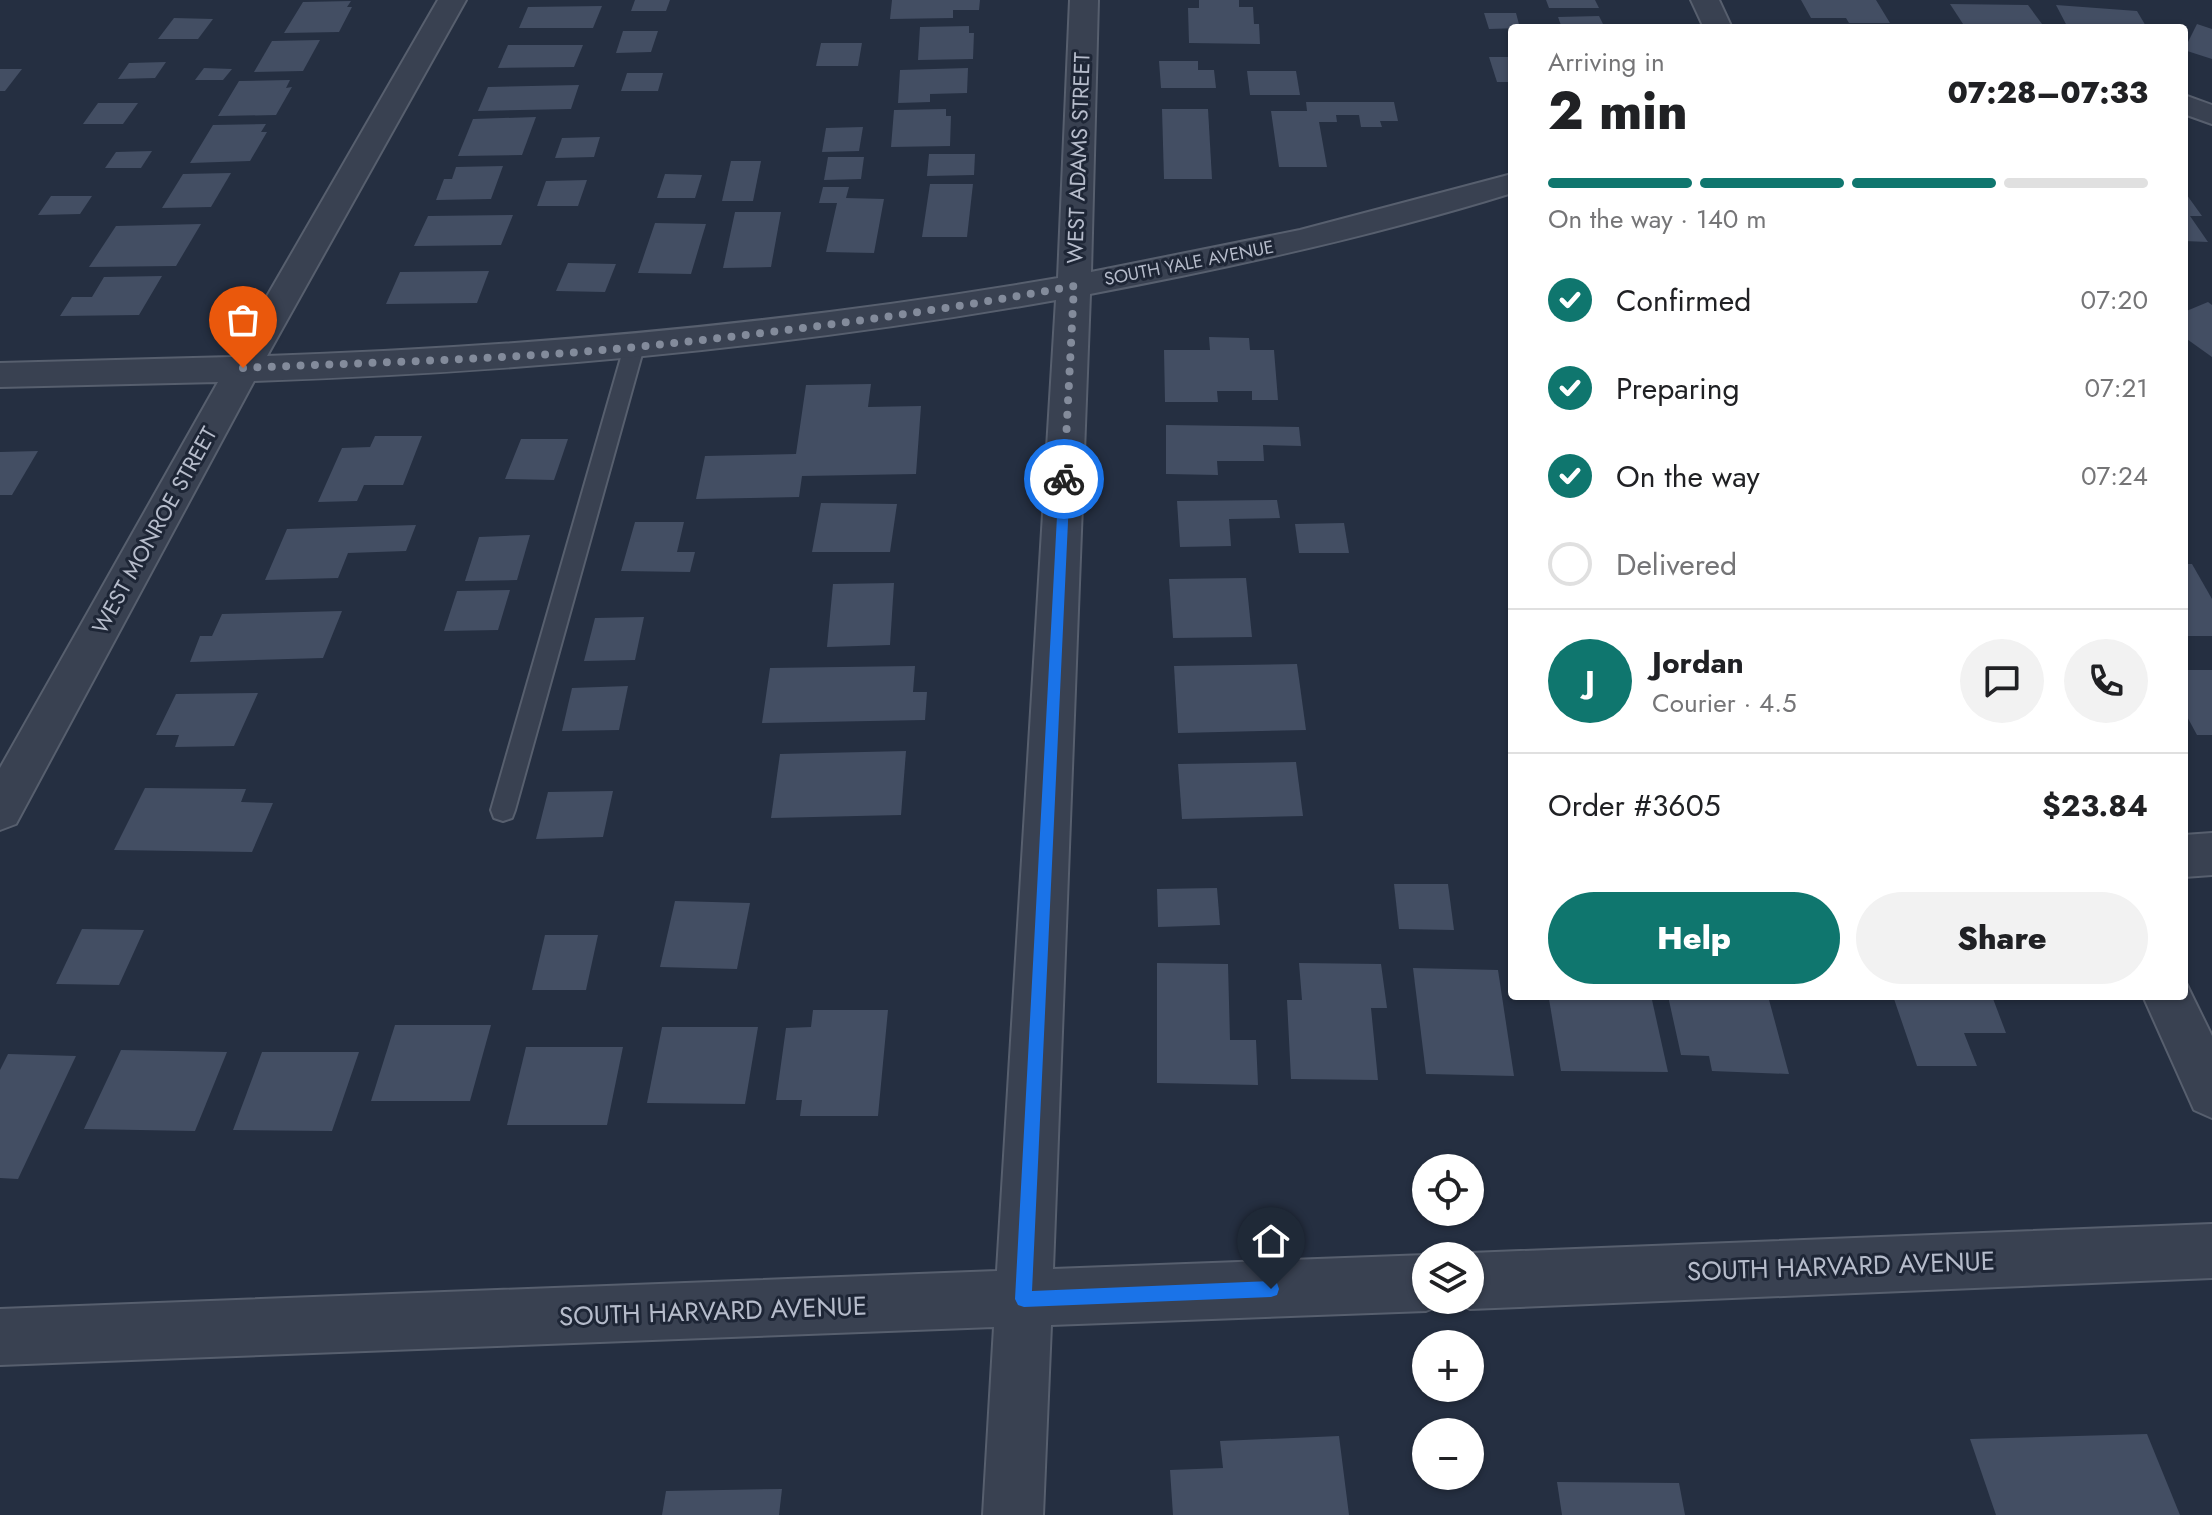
<!DOCTYPE html>
<html lang="en">
<head>
<meta charset="utf-8">
<style>
  :root { --surface:#fff; --page:#f2f2f2; --text:#202124; --muted:#757577; --line:#e0e0e0; --accent:#0f766e }
  body { margin:0; font-family:Jost,sans-serif; background:var(--page); color:var(--text); height:100vh; display:flex; flex-direction:column; font-size:30px; white-space:nowrap }
  * { box-sizing:border-box; margin:0 }
  p { font-size:26px; color:var(--muted) }
  .icon { flex:none; width:44px; height:44px; fill:none; stroke:currentColor; stroke-width:2; stroke-linecap:round; stroke-linejoin:round }
  .map { position:relative; flex:1; overflow:hidden }
  .sheet { position:absolute; left:1508px; top:24px; width:680px; height:976px; display:flex; flex-direction:column; background:var(--surface); border-radius:8px; box-shadow:0 2px 6px #0004 }
  .sheet>* { flex:none }
  .controls { position:absolute; left:1412px; top:1154px; display:grid; gap:16px }
  .controls a { display:grid; place-items:center; width:72px; height:72px; border-radius:50%; background:var(--surface); box-shadow:0 2px 6px #0004; font-size:40px }
  .pin { position:absolute; display:grid; place-items:center; width:68px; height:68px; color:#fff; margin:-82px -34px; border-radius:50% 50% 50% 0; rotate:-45deg; box-shadow:0 0 8px #0007 }
  .pin .icon { rotate:45deg }
  .courier { position:absolute; display:grid; place-items:center; width:80px; height:80px; margin:-40px; border:6px solid #1a73e8; border-radius:50%; background:#fff; color:#222; box-shadow:0 2px 10px #0007 }
  .overview em { font-style:normal; font-weight:800 }
  .overview div { display:flex; flex-direction:column-reverse }
  .overview { display:flex; align-items:center; justify-content:space-between; height:136px; padding:0 40px }
  h1 { font-size:52px; font-weight:800; line-height:60px }
  .bar { display:grid; grid-template-columns:repeat(4,1fr); gap:12px 8px; align-content:center; height:96px; padding:0 40px }
  .bar i { height:10px; border-radius:6px; background:var(--line) }
  .bar .current { background:var(--accent) }
  .bar p { grid-column:span 4 }
  .line { display:flex; align-items:center; gap:20px; padding:0 40px; border-top:2px solid var(--line) }
  .line div { flex:1 }
  .round { display:grid; place-items:center; flex:none; width:84px; height:84px; border-radius:42px; background:var(--page) }
  ol { padding:0 40px; list-style:none }
  li { display:flex; align-items:center; gap:24px; height:88px }
  li p { margin-inline-start:auto }
  li .icon { padding:8px; border-radius:50%; background:var(--accent); color:#fff; stroke-width:4 }
  li:last-child { color:var(--muted) }
  li i { width:44px; height:44px; border:4px solid var(--line); border-radius:50% }
  .button { display:flex; gap:16px; margin-top:auto; padding:16px 40px }
  .button a { flex:1; height:92px; border-radius:48px; background:var(--accent); color:#fff; font-size:32px; font-weight:800; line-height:92px; text-align:center }
  .button a+a { background:var(--page); color:var(--text) }
  .map>svg:first-child { display:block }
  .building { fill:#434e63 }
  .lines { fill:none; stroke-linecap:round; stroke-linejoin:round }
  .lane-casing { stroke:#575f6e; stroke-width:4 }
  .street-casing { stroke:#575f6e; stroke-width:4 }
  .lane { fill:#394151; fill-rule:evenodd }
  .street { fill:#394151; fill-rule:evenodd }
  .route { fill:#1a73e8 }
  .done { stroke:#838b9b; stroke-width:8; stroke-dasharray:0 14.4 }
  .labels { text-anchor:middle; dominant-baseline:central; stroke-width:6; stroke-linejoin:round; paint-order:stroke }
  .far-street-label { font-size:18px; fill:#b6bccb; stroke:#1e2636 }
  .street-label { font-size:22px; fill:#b6bccb; stroke:#1e2636 }
  .near-street-label { font-size:26px; fill:#b6bccb; stroke:#1e2636 }
</style>
</head>
<body>
<div class="map">
<svg width="2212" height="1515" viewBox="0 0 2212 1515">
  <rect width="100%" height="100%" fill="#252f41"/>
  <g class="building">
    <path d="M635,0H670L666,11H631Z"/>
    <path d="M892,0H980L979,10H953V18L890,19Z"/>
    <path d="M1199,0H1239V7H1253L1254,24H1259L1260,44L1189,43L1188,8H1199Z"/>
    <path d="M1546,0H1595L1599,8H1549Z"/>
    <path d="M1801,0H1876L1890,23H1849L1846,18H1811Z"/>
    <path d="M351,1L347,7H352L339,32L284,33L303,2Z"/>
    <path d="M1950,4L2028,5L2045,28L1965,27Z"/>
    <path d="M2056,5L2137,11L2147,28H2068Z"/>
    <path d="M602,6L593,28H519L528,7Z"/>
    <path d="M1484,13H1516L1520,28L1489,29Z"/>
    <path d="M1599,16L1605,28H1562L1558,17Z"/>
    <path d="M174,18L213,19L198,39H158Z"/>
    <path d="M2197,24L2212,29V59L2184,50Z"/>
    <path d="M969,26V33H974L973,59L918,60L920,27Z"/>
    <path d="M623,31H658L651,52L616,53Z"/>
    <path d="M320,40L303,71L254,72L272,41Z"/>
    <path d="M821,43H862L858,66H816Z"/>
    <path d="M508,45H583L574,67L498,68Z"/>
    <path d="M1489,57H1512V82H1497Z"/>
    <path d="M1159,61H1198V70H1214L1216,88H1161Z"/>
    <path d="M166,62L155,78L118,79L129,63Z"/>
    <path d="M204,68L232,69L223,80H195Z"/>
    <path d="M968,68L967,93L930,94V102L898,103L900,70Z"/>
    <path d="M0,69H22L5,91H0Z"/>
    <path d="M1247,71H1296L1300,95H1250Z"/>
    <path d="M627,73H663L658,91H621Z"/>
    <path d="M290,80L286,88L292,87L276,115L218,116L239,81Z"/>
    <path d="M579,85L571,109L478,111L488,87Z"/>
    <path d="M1306,102H1394L1398,121H1380L1382,127H1361L1359,115H1336L1337,122H1319L1327,167H1279L1271,111H1307Z"/>
    <path d="M98,103H138L123,124H83Z"/>
    <path d="M946,109V116H951L950,146L891,147L894,110Z"/>
    <path d="M1162,109H1208L1212,179H1164Z"/>
    <path d="M536,117L522,155L458,156L473,119Z"/>
    <path d="M266,124L261,132H267L250,161L190,163L213,125Z"/>
    <path d="M863,127L859,151L822,152L826,128Z"/>
    <path d="M600,137L594,157L555,158L562,138Z"/>
    <path d="M152,151L141,168H105L116,152Z"/>
    <path d="M929,154H975L974,175L927,176Z"/>
    <path d="M828,157H864L861,179L824,180Z"/>
    <path d="M731,161H761L753,201H722Z"/>
    <path d="M503,166L491,199L436,200L444,179H452L456,167Z"/>
    <path d="M231,173L211,207L162,208L183,174Z"/>
    <path d="M665,174L702,175L695,198H657Z"/>
    <path d="M587,180L578,206H537L546,181Z"/>
    <path d="M930,184H973L967,237H922Z"/>
    <path d="M823,187H849L846,198L884,199L874,253L826,252L837,203H819Z"/>
    <path d="M2184,191L2202,216H2190L2208,242L2184,241Z"/>
    <path d="M51,196H92L80,214L38,215Z"/>
    <path d="M735,212H781L771,267L723,268Z"/>
    <path d="M513,215L501,245L414,246L428,216Z"/>
    <path d="M655,223L706,224L691,274L638,273Z"/>
    <path d="M201,224L176,266L89,267L116,226Z"/>
    <path d="M568,263L616,264L605,292L556,291Z"/>
    <path d="M489,271L477,303L386,304L400,272Z"/>
    <path d="M162,276L139,315L60,316L72,297H92L104,277Z"/>
    <path d="M2208,302L2212,305V357L2184,337V312Z"/>
    <path d="M1209,337L1249,338L1250,350H1274L1278,400H1252V391H1217L1218,402H1165L1164,350H1210Z"/>
    <path d="M871,384L868,407L921,406L916,474L802,476L799,497L696,499L705,456L796,454L806,385Z"/>
    <path d="M1166,425L1299,427L1301,446L1263,445L1264,461H1217L1218,475L1166,474Z"/>
    <path d="M375,436H422L403,485H364L357,501L318,502L342,448L370,447Z"/>
    <path d="M521,439H568L554,480L505,479Z"/>
    <path d="M38,451L12,495H0V452Z"/>
    <path d="M1277,500L1280,518L1229,519L1231,546L1180,547L1177,501Z"/>
    <path d="M821,503L897,504L890,552H812Z"/>
    <path d="M635,522H684L677,552H695L690,572L621,571Z"/>
    <path d="M1344,523L1349,553H1299L1295,524Z"/>
    <path d="M416,525L406,551L348,553L338,578L265,580L287,529Z"/>
    <path d="M530,535L517,580L465,581L479,537Z"/>
    <path d="M2184,564H2192L2212,599V636H2184Z"/>
    <path d="M1246,578L1252,637L1173,638L1169,579Z"/>
    <path d="M894,583L890,645L827,647L833,584Z"/>
    <path d="M510,590L498,630L444,631L457,591Z"/>
    <path d="M342,611L323,658L190,662L200,636H212L222,614Z"/>
    <path d="M644,617L635,660L584,661L595,618Z"/>
    <path d="M1297,664L1306,730L1178,733L1174,666Z"/>
    <path d="M915,666L913,692H927L925,720L762,723L770,668Z"/>
    <path d="M2184,670H2212V735H2197L2184,711Z"/>
    <path d="M628,686L619,730L562,731L572,688Z"/>
    <path d="M258,693L234,746L175,747L179,735H156L176,694Z"/>
    <path d="M906,751L901,815L771,818L780,754Z"/>
    <path d="M1296,762L1303,816L1182,819L1178,764Z"/>
    <path d="M145,788L246,789L241,802L273,803L252,852L114,850Z"/>
    <path d="M613,791L603,837L536,839L548,792Z"/>
    <path d="M1394,884H1448L1454,930L1399,929Z"/>
    <path d="M1217,888L1220,925L1158,927L1157,889Z"/>
    <path d="M675,901L750,903L737,969L660,967Z"/>
    <path d="M82,929L144,930L119,985L56,984Z"/>
    <path d="M545,935H598L586,990H532Z"/>
    <path d="M1157,963L1228,964L1230,1040H1256L1258,1085L1157,1083Z"/>
    <path d="M1299,963L1381,964L1387,1008H1371L1378,1080L1291,1079L1287,1000H1302Z"/>
    <path d="M1413,968L1498,970L1514,1076L1426,1074Z"/>
    <path d="M1668,996H1768L1789,1074L1712,1071L1709,1056L1681,1055Z"/>
    <path d="M1893,996H1992L2006,1033H1964L1977,1066H1917Z"/>
    <path d="M1549,999L1652,1000L1668,1072L1561,1071Z"/>
    <path d="M813,1010H888L878,1116H800L802,1100H776L786,1028L811,1027Z"/>
    <path d="M395,1025H491L470,1101H371Z"/>
    <path d="M662,1027H758L745,1104L647,1103Z"/>
    <path d="M526,1047H623L607,1125H507Z"/>
    <path d="M121,1050L227,1052L195,1131L84,1129Z"/>
    <path d="M262,1052H359L332,1131L233,1130Z"/>
    <path d="M8,1054L76,1056L18,1179L0,1178V1070Z"/>
    <path d="M2147,1434L2180,1515H1996L1970,1439Z"/>
    <path d="M1339,1436L1349,1515H1173L1170,1470L1223,1468L1220,1441Z"/>
    <path d="M1557,1482L1679,1483L1685,1515H1562Z"/>
    <path d="M782,1489L779,1515H662L666,1491Z"/>
  </g>
  <g class="lines">
    <g class="lane-casing">
      <path id="lane" d="M634,341L644,347L515,810L512,818L503,821L494,818L491,810L624,347Z"/>
    </g>
    <g class="street-casing">
      <g id="street">
        <path d="M438,0H466L267,356C532,347 796,323 1058,278L1070,0H1098L1091,272L1300,230L1512,174V193C1374,236 1233,267 1090,294L1053,1269L1426,1255V1300H1447L1446,1303L1426,1311L1051,1325L1043,1515H983L994,1327L0,1365V1309L997,1271L1056,300C791,347 523,372 254,381L16,824L0,830V768L218,382L0,387V363L232,357Z"/>
        <path d="M1691,0H1719L1732,28H1704Z"/>
        <path d="M2184,95L2212,105V124L2184,114Z"/>
        <path d="M2212,833V875L2184,877V835Z"/>
        <path d="M2184,979L2212,1036V1118L2194,1110L2143,996H2184Z"/>
        <path d="M2212,1224V1278L1470,1309L1450,1300H1470V1256H1463L1470,1253Z"/>
      </g>
    </g>
    <use href="#lane" class="lane"/>
    <use href="#street" class="street"/>
  </g>
  <path class="route" d="M1064,475L1070,479L1032,1291L1271,1281L1277,1283L1279,1289L1277,1295L1271,1297L1024,1307L1018,1305L1015,1299L1059,479Z"/>
  <g class="lines">
    <path class="done" d="M243,368C374,362 505,360 636,347C783,332 929,313 1074,286L1064,479"/>
  </g>
  <g class="labels">
    <g class="far-street-label">
      <text transform="translate(1189 263) rotate(-11)">SOUTH YALE AVENUE</text>
    </g>
    <g class="street-label">
      <text transform="translate(1078 158) rotate(-88)">WEST ADAMS STREET</text>
      <text transform="translate(154 530) rotate(-61)">WEST MONROE STREET</text>
    </g>
    <g class="near-street-label">
      <text transform="translate(1841 1266) rotate(-2)">SOUTH HARVARD AVENUE</text>
      <text transform="translate(713 1311) rotate(-2)">SOUTH HARVARD AVENUE</text>
    </g>
  </g>
</svg>
<div class="controls">
<a><svg class="icon" aria-label="locate" viewBox="0 0 24 24"><circle cx="12" cy="12" r="6"/><path d="M12 2v4M12 18v4M2 12h4M18 12h4"/></svg></a>
<a><svg class="icon" aria-label="layers" viewBox="0 0 24 24"><path d="M12 4l9 5-9 5-9-5zM3 14l9 5 9-5"/></svg></a>
<a>+</a>
<a>−</a>
</div>
<div class="pin" style="left:243px;top:368px;background:#ea580c"><svg class="icon" aria-label="bag" viewBox="0 0 24 24"><path d="M5 8h14l-1 12H6zM9 8a3 3 0 0 1 6 0"/></svg></div>
<div class="pin" style="left:1271px;top:1289px;background:#1f2937"><svg class="icon" aria-label="home" viewBox="0 0 24 24"><path d="M3 11l9-7 9 7M6 9v11h12V9"/></svg></div>
<div class="courier" style="left:1064px;top:479px"><svg class="icon" aria-label="bike" viewBox="0 0 24 24"><circle cx="6" cy="16" r="4"/><circle cx="18" cy="16" r="4"/><path d="M6 16l4-8h5l3 8M10 8l3 8H6M13 5h3"/></svg></div>
<section class="sheet">
<div class="overview"><div><h1>2 min</h1><p>Arriving in</p></div><em>07:28–07:33</em></div>
<div class="bar"><i class="current"></i><i class="current"></i><i class="current"></i><i></i><p>On the way · 140 m</p></div>
<ol>
<li><svg class="icon" aria-label="check" viewBox="0 0 24 24"><path d="M5 12l5 5 9-10"/></svg>Confirmed<p>07:20</p></li>
<li><svg class="icon" aria-label="check" viewBox="0 0 24 24"><path d="M5 12l5 5 9-10"/></svg>Preparing<p>07:21</p></li>
<li><svg class="icon" aria-label="check" viewBox="0 0 24 24"><path d="M5 12l5 5 9-10"/></svg>On the way<p>07:24</p></li>
<li><i></i>Delivered</li>
</ol>
<div class="line" style="height:144px"><b class="round" style="background:var(--accent);color:#fff">J</b><div><b>Jordan</b><p>Courier · 4.5</p></div><a class="round"><svg class="icon" aria-label="chat" viewBox="0 0 24 24"><path d="M4 5h16v11H9l-5 4z"/></svg></a><a class="round"><svg class="icon" aria-label="phone" viewBox="0 0 24 24"><path d="M5 4h4l2 5-3 2q2 4 5 5l2-3 5 2v4C11 20 4 13 5 4z"/></svg></a></div>
<div class="line" style="height:104px"><div>Order #3605</div><b>$23.84</b></div>
<div class="button"><a>Help</a><a>Share</a></div>
</section>
</div>
</body>
</html>
